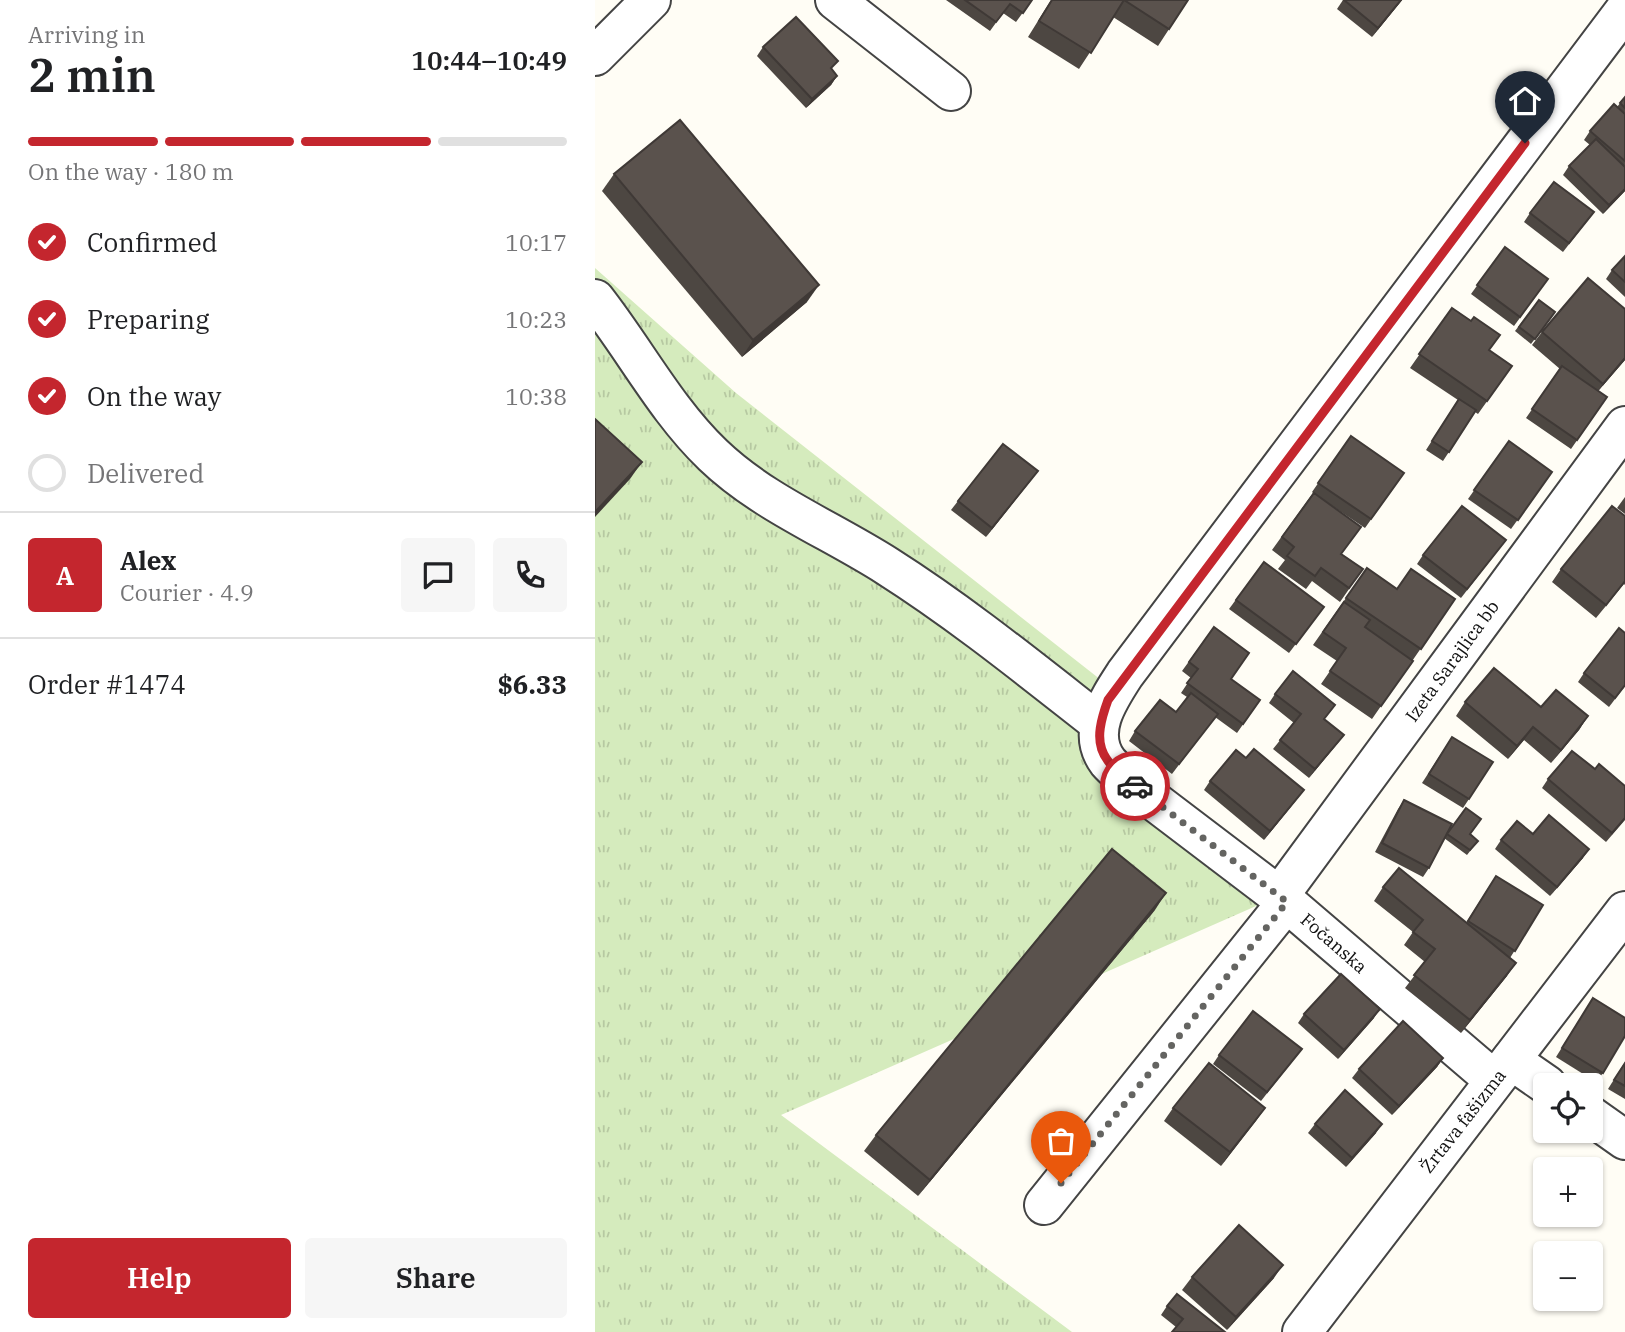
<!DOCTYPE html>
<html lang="en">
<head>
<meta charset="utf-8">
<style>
  :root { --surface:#fff; --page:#f6f6f6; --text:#202124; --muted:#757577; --line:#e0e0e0; --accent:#c4262e }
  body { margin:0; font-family:"IBM Plex Serif",serif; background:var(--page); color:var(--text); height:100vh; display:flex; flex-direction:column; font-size:26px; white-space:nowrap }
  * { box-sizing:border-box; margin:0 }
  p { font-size:23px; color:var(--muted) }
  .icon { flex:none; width:38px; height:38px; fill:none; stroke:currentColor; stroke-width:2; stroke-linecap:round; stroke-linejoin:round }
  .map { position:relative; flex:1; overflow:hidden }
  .sheet { display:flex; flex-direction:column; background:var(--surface); width:595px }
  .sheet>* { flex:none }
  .controls { position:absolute; left:938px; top:1073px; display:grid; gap:14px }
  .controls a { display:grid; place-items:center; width:70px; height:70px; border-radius:7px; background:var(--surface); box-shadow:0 2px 5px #0004; font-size:35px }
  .pin { position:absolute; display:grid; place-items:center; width:60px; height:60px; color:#fff; margin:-72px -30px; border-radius:50% 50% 50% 0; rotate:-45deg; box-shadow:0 0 7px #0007 }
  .pin .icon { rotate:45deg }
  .courier { position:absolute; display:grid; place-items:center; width:70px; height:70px; margin:-35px; border:5px solid #c4262e; border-radius:50%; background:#fff; color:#222; box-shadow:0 2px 9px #0007 }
  .summary em { font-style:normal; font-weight:600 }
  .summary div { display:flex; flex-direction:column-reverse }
  .summary { display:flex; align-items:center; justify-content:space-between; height:119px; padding:0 28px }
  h1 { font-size:46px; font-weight:600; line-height:52px }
  .bar { display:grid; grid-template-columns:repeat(4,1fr); gap:10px 7px; align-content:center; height:84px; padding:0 28px }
  .bar i { height:9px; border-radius:5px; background:var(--line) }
  .bar .current { background:var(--accent) }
  .bar p { grid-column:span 4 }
  .line { display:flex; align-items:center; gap:18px; padding:0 28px; border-top:2px solid var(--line) }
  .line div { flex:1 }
  .round { display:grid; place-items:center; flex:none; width:74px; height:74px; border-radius:7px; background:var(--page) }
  ol { padding:0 28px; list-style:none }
  li { display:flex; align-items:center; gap:21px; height:77px }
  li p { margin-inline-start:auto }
  li .icon { padding:7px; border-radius:50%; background:var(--accent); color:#fff; stroke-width:4 }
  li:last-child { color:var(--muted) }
  li i { width:38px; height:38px; border:4px solid var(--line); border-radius:50% }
  .button { display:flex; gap:14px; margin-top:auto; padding:14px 28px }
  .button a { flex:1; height:80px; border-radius:7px; background:var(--accent); color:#fff; font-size:28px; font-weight:600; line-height:80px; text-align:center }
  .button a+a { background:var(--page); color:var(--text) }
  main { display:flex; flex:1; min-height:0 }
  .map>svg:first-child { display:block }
  .grass { fill:url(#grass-tufts) }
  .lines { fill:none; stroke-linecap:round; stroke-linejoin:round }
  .minor-casing { stroke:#444; stroke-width:42 }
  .minor { stroke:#fff; stroke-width:38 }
  .wall { fill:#4d4742 }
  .shaded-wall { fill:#3f3936 }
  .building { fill:#5a524d; stroke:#3f3936; stroke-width:2 }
  .done { stroke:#646461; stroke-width:7; stroke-dasharray:0 12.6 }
  .route { stroke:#c4262e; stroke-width:9 }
  .labels { text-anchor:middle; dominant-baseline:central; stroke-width:7; stroke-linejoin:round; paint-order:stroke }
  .street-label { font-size:18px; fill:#111; stroke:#fff }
</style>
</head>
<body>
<main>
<section class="sheet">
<div class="summary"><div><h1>2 min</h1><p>Arriving in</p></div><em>10:44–10:49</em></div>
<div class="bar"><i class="current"></i><i class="current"></i><i class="current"></i><i></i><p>On the way · 180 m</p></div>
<ol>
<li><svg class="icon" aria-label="check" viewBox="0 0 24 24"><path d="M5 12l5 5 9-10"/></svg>Confirmed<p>10:17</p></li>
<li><svg class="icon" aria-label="check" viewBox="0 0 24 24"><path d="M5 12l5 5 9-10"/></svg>Preparing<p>10:23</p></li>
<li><svg class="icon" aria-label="check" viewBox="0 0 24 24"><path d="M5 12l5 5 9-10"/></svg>On the way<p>10:38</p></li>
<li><i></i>Delivered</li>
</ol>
<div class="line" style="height:126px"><b class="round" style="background:var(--accent);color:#fff">A</b><div><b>Alex</b><p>Courier · 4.9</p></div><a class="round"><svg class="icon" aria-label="chat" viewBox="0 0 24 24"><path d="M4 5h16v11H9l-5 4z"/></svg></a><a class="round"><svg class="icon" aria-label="phone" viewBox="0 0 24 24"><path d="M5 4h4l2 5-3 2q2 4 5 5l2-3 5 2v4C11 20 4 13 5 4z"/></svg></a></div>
<div class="line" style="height:91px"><div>Order #1474</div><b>$6.33</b></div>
<div class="button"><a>Help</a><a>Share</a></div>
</section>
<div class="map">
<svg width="1030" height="1332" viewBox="0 0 1030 1332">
  <defs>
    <pattern id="grass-tufts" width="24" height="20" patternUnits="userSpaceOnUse" patternTransform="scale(1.75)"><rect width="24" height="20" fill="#d5ebbd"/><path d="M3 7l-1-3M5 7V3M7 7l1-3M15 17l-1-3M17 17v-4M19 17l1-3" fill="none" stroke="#b6c8a1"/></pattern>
  </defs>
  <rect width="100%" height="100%" fill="#fffdf5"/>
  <path class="grass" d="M0,268L141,393L506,680L503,741L684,896L186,1115L477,1332H0Z"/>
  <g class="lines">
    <g class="minor-casing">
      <g id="minor">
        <path d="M240,0L356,91"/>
        <path d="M0,56L56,0"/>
        <path d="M0,299C40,350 71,410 118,455C168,503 234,529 292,566C366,613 435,669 504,723"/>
        <path d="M684,896L1030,426"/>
        <path d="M916,1060L952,1085"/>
        <path d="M899,1080L684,896L534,782C527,775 519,769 513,762C491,733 513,700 530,674L1030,10"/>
        <path d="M996,1116L1030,1140"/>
        <path d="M449,1205L692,902"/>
        <path d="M707,1332L1030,911"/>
      </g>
    </g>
    <use href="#minor" class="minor"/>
  </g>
  <g class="wall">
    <path d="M351,0H437L421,22L408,13L395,31Z"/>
    <path d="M456,0H593L563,46L518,17L484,69L433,37Z"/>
    <path d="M748,0H807L777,37L742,9Z"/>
    <path d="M168,47L237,70L242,76L236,85L211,108L162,56Z"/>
    <path d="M1030,97V191L1008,214L968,175L974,166L995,145L989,140L995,131L1022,107Z"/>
    <path d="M19,174L212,302L147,357L7,191Z"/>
    <path d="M999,212L968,252L929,222L935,213Z"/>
    <path d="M910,247L953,279L919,326L876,294Z"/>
    <path d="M1030,256V297L1011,279L1017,270Z"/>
    <path d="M944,300L960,312L936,344L920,331Z"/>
    <path d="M857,308L894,350L917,366L883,414L880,412L848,461L831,450L863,400L815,368Z"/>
    <path d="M947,332L1030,360L1003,391L1012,397L976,449L931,418L965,369L937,345Z"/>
    <path d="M756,436L809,473L770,528L724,497L747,554L768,569L745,602L717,581L711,589L683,569L690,560L677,550L718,493L717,492Z"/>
    <path d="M914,441L957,472L916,529L873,499Z"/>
    <path d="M436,480L391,537L356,510L363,501Z"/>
    <path d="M1030,497V514L1022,508Z"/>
    <path d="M1030,516V585L1029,584L1001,618L957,582L966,569Z"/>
    <path d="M911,540L866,598L822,564L828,555Z"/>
    <path d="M669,562L729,607L694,653L634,609Z"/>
    <path d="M772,568L802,589L860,599L777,719L726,684L742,661L718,645Z"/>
    <path d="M619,627L636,679L665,700L642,733L620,717L577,774L534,741L540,731L581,712L592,697L586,693L596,678L587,671Z"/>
    <path d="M989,673L1030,686L1014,707L983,682Z"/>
    <path d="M680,694L729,719L749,735L714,778L678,749L699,723L674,703Z"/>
    <path d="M870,702L946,707L993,716L984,730L956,763L929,740L913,759L861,716Z"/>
    <path d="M857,737L874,799L868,808L827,783Z"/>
    <path d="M1000,769L1030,786V820L1011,842L947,788L953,779Z"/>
    <path d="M615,781L702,799L669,840L609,790Z"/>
    <path d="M809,800L851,835L871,808L875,834L883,841L872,855L849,838L834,868L828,877L780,852L803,809Z"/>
    <path d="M906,840L988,858L955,896L900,849Z"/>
    <path d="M895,885L948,905L915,958L912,976L866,1033L810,988L830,962L809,945L818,932L779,901L788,887L871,923Z"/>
    <path d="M560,910L323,1196L269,1151L281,1135Z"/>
    <path d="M998,998L1008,1073L1001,1082L961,1057Z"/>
    <path d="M709,1014L779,1018L743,1059L703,1023Z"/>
    <path d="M707,1049L666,1101L618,1064L624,1055Z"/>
    <path d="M848,1058L842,1067L797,1115L757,1078L764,1069Z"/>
    <path d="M1030,1062V1099L1013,1089Z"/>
    <path d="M578,1108H670L626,1166L569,1121Z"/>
    <path d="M720,1124L781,1133L751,1167L713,1133Z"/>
    <path d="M597,1277L679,1278L632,1330L587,1290Z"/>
    <path d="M572,1306L630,1332L581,1327L566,1315Z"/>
  </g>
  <g class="shaded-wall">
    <path d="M806,0H807L777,37L783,28Z"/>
    <path d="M242,76L236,85L211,108L217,99Z"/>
    <path d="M1030,189V191L1008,214L1014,205Z"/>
    <path d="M224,285L212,302L147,357L158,340Z"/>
    <path d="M1030,358V360L998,397L1008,384Z"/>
    <path d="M47,462L35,479L0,517V512Z"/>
    <path d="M443,471L436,480L391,537L397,528Z"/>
    <path d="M993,716L984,730L956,763L966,750Z"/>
    <path d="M938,727L929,740L913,759L922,746Z"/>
    <path d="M749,735L742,744L714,778L720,769Z"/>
    <path d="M709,790L702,799L669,840L675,831Z"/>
    <path d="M994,849L988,858L955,896L962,887Z"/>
    <path d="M571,893L560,910L323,1196L335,1180Z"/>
    <path d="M921,963L912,976L866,1033L875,1020Z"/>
    <path d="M785,1009L779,1018L743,1059L749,1050Z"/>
    <path d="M848,1058L842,1067L797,1115L804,1106Z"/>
    <path d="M670,1108L661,1121L626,1166L635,1152Z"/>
    <path d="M787,1124L781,1133L751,1167L757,1158Z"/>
    <path d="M688,1265L679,1278L632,1330L641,1317Z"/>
  </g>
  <g class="building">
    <path d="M370,0H437L428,13L415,4L401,22Z"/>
    <path d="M457,0H593L574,29L529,0L496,53L444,21Z"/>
    <path d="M749,0H806L783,28Z"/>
    <path d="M201,17L243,61L236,68L242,76L217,99L168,47Z"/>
    <path d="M1030,97V108L1025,103Z"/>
    <path d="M1019,104L1030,114V161L995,131Z"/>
    <path d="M85,120L224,285L158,340L19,174Z"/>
    <path d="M1001,139L1030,167V189L1014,205L974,166Z"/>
    <path d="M959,182L999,212L974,243L935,213Z"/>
    <path d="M910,247L953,279L925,317L882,285Z"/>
    <path d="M1030,256V282L1017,270Z"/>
    <path d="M993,278L1030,309V358L1008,384L947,332Z"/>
    <path d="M944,300L960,312L940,339L924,327Z"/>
    <path d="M857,308L876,321L879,317L905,335L894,350L917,366L892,401L824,354Z"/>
    <path d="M967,366L1012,397L982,440L937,409Z"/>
    <path d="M864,399L881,410L854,452L837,441Z"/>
    <path d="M0,419L47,462L0,512Z"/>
    <path d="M756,436L809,473L776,519L723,483Z"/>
    <path d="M914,441L957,472L923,520L879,490Z"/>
    <path d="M408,444L443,471L397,528L363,501Z"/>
    <path d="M719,493L766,527L746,554L768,569L754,588L726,568L720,576L692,556L699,547L687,537Z"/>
    <path d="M867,506L911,540L872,589L828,555Z"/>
    <path d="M1017,506L1030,516V581L1011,605L966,569Z"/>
    <path d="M669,562L729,607L701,644L641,600Z"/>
    <path d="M772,568L802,589L816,569L860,599L826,649L751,598Z"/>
    <path d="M749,602L775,620L770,627L818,661L786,706L735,671L751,648L728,632Z"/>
    <path d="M619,627L654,653L636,679L665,700L648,724L592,683L603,669L594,662Z"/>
    <path d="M1024,628L1030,633V685L1020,698L989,673Z"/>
    <path d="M899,668L946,707L961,690L993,716L966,750L938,727L922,746L870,702Z"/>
    <path d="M698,671L740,705L729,719L749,735L720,769L685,740L706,714L680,694Z"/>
    <path d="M596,693L623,714L584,764L540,731L565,700L581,712Z"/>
    <path d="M857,737L898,762L874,799L834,774Z"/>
    <path d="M659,749L709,790L675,831L615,781L641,750L651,758Z"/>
    <path d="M977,751L1000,769L1004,764L1030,786V818L1017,833L953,779Z"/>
    <path d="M809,800L857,824L834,868L787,843Z"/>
    <path d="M871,808L886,819L875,834L883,841L875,850L852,834Z"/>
    <path d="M954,815L994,849L962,887L906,840L922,821L938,834Z"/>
    <path d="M517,849L571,893L335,1180L281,1135Z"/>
    <path d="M804,868L921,963L875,1020L819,975L840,949L818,932L828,920L788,887Z"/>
    <path d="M901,876L948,905L920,951L873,921Z"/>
    <path d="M746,974L785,1009L749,1050L709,1014Z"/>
    <path d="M998,998L1030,1018V1036L1008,1073L967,1048Z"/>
    <path d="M658,1011L707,1049L672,1092L624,1055Z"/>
    <path d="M808,1021L848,1058L804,1106L764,1069Z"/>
    <path d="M614,1063L670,1108L635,1152L578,1108Z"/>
    <path d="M1030,1063V1086L1019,1080Z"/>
    <path d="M750,1090L787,1124L757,1158L720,1124Z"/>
    <path d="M644,1225L688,1265L641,1317L597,1277Z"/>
    <path d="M582,1294L630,1332H577L588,1319L572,1306Z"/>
  </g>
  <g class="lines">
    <path class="done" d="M466,1183L692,902L540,786"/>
    <path class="route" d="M540,786C503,758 497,744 513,700L930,143"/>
  </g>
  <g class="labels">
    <g class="street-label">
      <text transform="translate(857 661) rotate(-54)">Izeta Sarajlica bb</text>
      <text transform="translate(739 943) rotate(41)">Fočanska</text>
      <text transform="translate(868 1121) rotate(-52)">Žrtava fašizma</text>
    </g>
  </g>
</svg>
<div class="controls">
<a><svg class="icon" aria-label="locate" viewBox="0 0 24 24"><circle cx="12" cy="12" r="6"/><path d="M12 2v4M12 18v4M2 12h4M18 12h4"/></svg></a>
<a>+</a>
<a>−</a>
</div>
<div class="pin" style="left:466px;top:1183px;background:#ea580c"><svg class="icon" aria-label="bag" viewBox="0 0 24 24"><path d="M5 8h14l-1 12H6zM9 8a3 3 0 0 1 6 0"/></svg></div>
<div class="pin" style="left:930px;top:143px;background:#1f2937"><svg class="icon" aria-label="home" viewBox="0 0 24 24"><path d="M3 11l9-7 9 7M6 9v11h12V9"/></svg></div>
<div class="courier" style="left:540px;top:786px"><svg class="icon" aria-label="car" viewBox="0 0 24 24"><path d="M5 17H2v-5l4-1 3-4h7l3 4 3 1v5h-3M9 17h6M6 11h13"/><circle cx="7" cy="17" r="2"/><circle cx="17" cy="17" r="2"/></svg></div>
</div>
</main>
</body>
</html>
